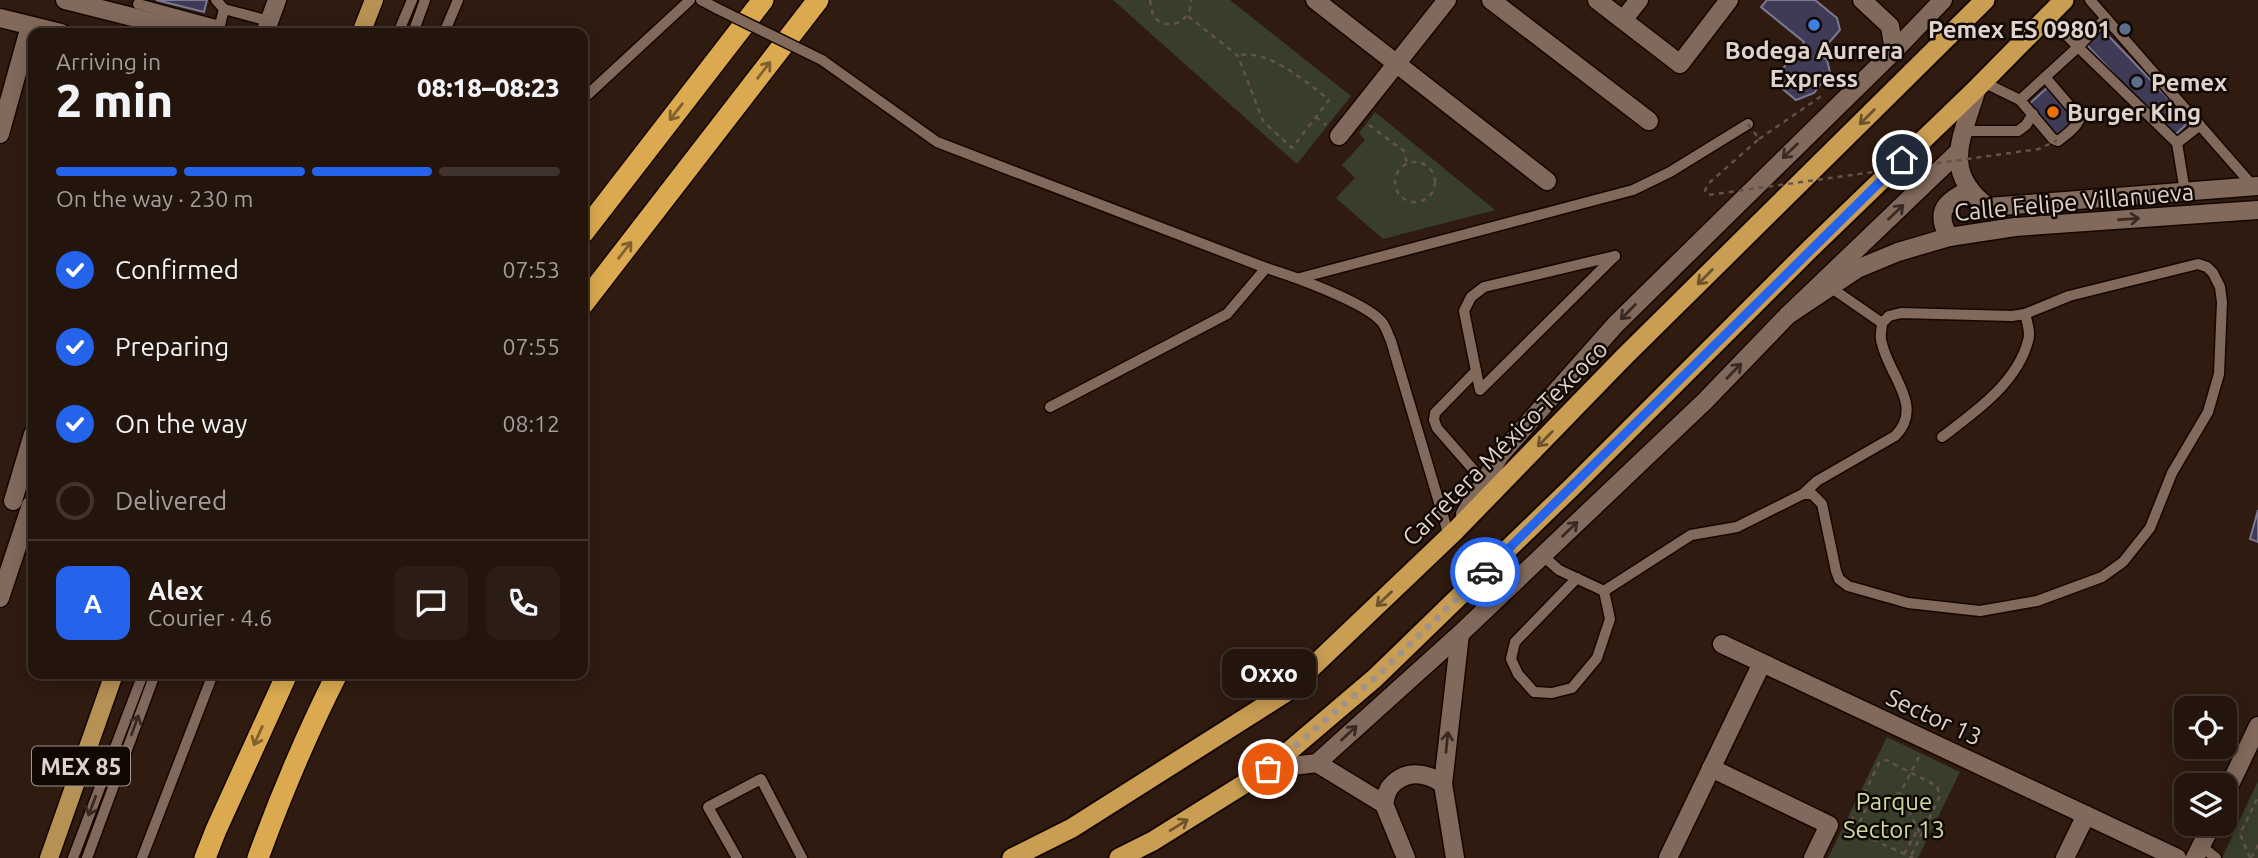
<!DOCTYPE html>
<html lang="en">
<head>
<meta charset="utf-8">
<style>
  :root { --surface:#23140c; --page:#2b1d15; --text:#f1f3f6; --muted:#a39e9d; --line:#40332d; --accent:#2563eb }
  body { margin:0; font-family:Ubuntu,sans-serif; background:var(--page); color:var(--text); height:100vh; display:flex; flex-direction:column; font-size:26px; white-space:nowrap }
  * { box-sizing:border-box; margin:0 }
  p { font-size:23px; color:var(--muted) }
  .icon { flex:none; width:38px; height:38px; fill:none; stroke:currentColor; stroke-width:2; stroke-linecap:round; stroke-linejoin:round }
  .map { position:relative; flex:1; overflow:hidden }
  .drawer { position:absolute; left:28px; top:28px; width:560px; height:651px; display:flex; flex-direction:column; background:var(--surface); border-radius:14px; box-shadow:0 4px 18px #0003,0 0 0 2px var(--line) }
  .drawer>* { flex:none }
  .buttons { position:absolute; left:2174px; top:696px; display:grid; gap:14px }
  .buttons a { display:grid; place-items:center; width:63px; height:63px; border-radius:14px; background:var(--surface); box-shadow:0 4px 18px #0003,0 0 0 2px var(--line); font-size:35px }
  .pin { position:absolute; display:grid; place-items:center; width:60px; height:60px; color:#fff; margin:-30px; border:4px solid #fff; border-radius:50%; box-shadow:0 2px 7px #0007 }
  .courier { position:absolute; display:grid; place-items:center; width:70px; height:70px; margin:-35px; border:5px solid #2563eb; border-radius:50%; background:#fff; color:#222; box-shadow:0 2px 9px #0007 }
  .bubble { position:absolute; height:49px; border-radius:14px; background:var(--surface); box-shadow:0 4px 18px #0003,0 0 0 2px var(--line); font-size:23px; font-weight:800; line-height:49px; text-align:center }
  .overview em { font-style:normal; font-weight:800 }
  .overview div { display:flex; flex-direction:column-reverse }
  .overview { display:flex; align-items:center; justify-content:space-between; height:119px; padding:0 28px }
  h1 { font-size:46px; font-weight:800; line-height:52px }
  .bar { display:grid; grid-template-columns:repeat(4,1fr); gap:10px 7px; align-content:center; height:84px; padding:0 28px }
  .bar i { height:9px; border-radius:5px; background:var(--line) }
  .bar .on { background:var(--accent) }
  .bar p { grid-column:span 4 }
  .line { display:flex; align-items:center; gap:18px; padding:0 28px; border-top:2px solid var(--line) }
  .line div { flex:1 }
  .round { display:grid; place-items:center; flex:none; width:74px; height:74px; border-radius:14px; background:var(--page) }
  ol { padding:0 28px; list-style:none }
  li { display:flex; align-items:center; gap:21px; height:77px }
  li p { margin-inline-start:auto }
  li .icon { padding:7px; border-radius:50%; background:var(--accent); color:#fff; stroke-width:4 }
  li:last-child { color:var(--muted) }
  li i { width:38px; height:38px; border:4px solid var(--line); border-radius:50% }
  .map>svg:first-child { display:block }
  .green { fill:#383e29 }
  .building { fill:#3f3b56; stroke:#7b7992; stroke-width:2 }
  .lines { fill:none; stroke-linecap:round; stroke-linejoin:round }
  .service-casing { stroke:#160600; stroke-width:13 }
  .minor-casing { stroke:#160600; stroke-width:21 }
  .tertiary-casing { stroke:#160600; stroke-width:21 }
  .secondary-casing { stroke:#160600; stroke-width:21 }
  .primary-casing { stroke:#160600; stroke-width:21 }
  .trunk-casing { stroke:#160600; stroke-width:23 }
  .motorway-casing { stroke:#160600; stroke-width:24 }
  .path { stroke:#645248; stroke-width:2.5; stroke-dasharray:5 5; stroke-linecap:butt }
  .service { stroke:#81695b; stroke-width:10 }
  .minor { stroke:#81695b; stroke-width:18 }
  .tertiary { stroke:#81695b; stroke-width:18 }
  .secondary { stroke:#81695b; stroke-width:18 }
  .primary { stroke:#b79054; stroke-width:18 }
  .trunk { stroke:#c99d52; stroke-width:19 }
  .motorway { stroke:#dbaa50; stroke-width:21 }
  .service-bridge-casing { stroke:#160600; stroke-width:13; stroke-linecap:butt }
  .path-bridge { stroke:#645248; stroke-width:2.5; stroke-dasharray:5 5; stroke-linecap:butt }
  .service-bridge { stroke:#81695b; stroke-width:10 }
  .oneway { stroke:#80612e }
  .oneway2 { stroke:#6d522b }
  .oneway3 { stroke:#382a22 }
  .done { stroke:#a2938a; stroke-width:7; stroke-dasharray:0 12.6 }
  .route { stroke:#2563eb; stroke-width:9 }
  .shop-dot { fill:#3f7fe0; stroke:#110804; stroke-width:2.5 }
  .service-dot { fill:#5c6f8a; stroke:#110804; stroke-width:2.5 }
  .food-dot { fill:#e8710a; stroke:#110804; stroke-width:2.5 }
  .labels { text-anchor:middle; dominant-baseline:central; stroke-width:5; stroke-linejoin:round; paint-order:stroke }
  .shield { fill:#110804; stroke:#a2968f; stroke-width:2 }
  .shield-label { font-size:23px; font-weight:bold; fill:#e0d3cb }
  .poi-label { font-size:24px; font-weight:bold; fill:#e0d3cb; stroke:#110804; text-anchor:start }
  .street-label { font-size:24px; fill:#e0d3cb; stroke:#110804 }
  .park-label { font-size:24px; fill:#cbdba3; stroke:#110804 }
</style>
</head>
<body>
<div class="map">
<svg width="2258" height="858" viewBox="0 0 2258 858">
  <rect width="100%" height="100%" fill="#2f1b10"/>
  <g class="green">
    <path d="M1113,0H1230L1351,96L1297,164Z"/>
    <path d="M1375,112L1495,210L1383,239L1336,198L1355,178L1342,165L1365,140L1359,133Z"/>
    <path d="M1887,737L1960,772L1918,858H1828Z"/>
    <path d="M2258,781V858H2222Z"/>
  </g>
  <g class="building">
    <path d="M156,0H207L204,12Z"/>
    <path d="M1767,0H1815L1837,18L1840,30L1819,54L1827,60L1830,72L1814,93L1796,100L1773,81L1804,42L1761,7Z"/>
    <path d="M2100,27L2190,121L2173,137L2084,42Z"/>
    <path d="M2049,86L2079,119L2057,139L2027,106Z"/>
    <path d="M2258,510V542L2250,539Z"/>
  </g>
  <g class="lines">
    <g class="service-casing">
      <g id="service">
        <path d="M216,0L224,9"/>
        <path d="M701,0L718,9"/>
        <path d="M2090,0L2253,186"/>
        <path d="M138,4L220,26"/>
        <path d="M2106,18L2078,47L2177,143L2185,192"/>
        <path d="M218,33L224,9L269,21"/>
        <path d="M398,33L412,0"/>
        <path d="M413,33L425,0"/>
        <path d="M444,33L458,0"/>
        <path d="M822,60L937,142L1266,268"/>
        <path d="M1983,82L2020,100L2078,47L2048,16"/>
        <path d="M583,99L690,0"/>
        <path d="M2020,100L2053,139L2058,141C2066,135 2077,127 2080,118L2045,77"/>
        <path d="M1964,131H2018L2026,125L2033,114"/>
        <path d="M2177,143L2200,125"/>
        <path d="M1300,278L1633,190L1670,172L1748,124"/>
        <path d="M1830,287L1882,323"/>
        <path d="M1476,371L1464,311L1471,297L1484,287L1615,256"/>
        <path d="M1050,407L1227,314L1266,268C1293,276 1364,302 1381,321C1386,326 1388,335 1391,341L1449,536"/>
        <path d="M1942,437C1975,412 2017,383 2028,341C2031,333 2027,322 2025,314"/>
        <path d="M1485,483L1437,428L1434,420L1435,413L1476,371L1480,390L1615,256"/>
        <path d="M1542,555L1559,570L1604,591L1691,535L1737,527L1803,494L1817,481L1895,436C1926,406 1886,373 1881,339C1880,334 1882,328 1882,323L1889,316L1901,313L2012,316L2025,314L2069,296L2198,264L2207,267L2213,273L2220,287L2222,302L2219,374L2208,412L2172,473L2150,528L2123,562L2102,577L2037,601L1980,611L1908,603L1848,586L1839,579L1836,571L1822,504L1812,494H1803"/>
        <path d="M1577,578L1515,642L1511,659L1518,674L1534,692L1552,693L1572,688L1597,658L1610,619L1604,591"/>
        <path d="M2201,846L2216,858"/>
        <path d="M73,858L143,674"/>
        <path d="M87,858L155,674"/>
        <path d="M142,858L213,674"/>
        <path d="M737,858L708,807L761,779L802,858"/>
      </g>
    </g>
    <g class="minor-casing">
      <g id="minor">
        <path d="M1315,0L1547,181"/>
        <path d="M1491,0L1649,121"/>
        <path d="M1597,0L1680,64L1729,0"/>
        <path d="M1862,0L1890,26L1894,51"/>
        <path d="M0,18L61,33"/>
        <path d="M1623,20L1639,0"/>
        <path d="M265,33L277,0"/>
        <path d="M0,134L30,26"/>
        <path d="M1339,136L1447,0"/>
        <path d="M13,501L33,434"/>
        <path d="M1465,514L1500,455L1616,324L1894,51L1943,0"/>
        <path d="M0,598L31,505"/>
        <path d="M1722,644L2177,858"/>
        <path d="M1711,768L1829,825L1813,858"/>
        <path d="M2224,797L2258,726"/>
        <path d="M1668,858L1762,663"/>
        <path d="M2065,858L2086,815"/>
        <path d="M2195,858L2212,824"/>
      </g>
    </g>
    <g class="tertiary-casing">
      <g id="tertiary">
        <path d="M1317,763L1384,804L1406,858"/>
        <path d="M1268,769L1317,763L1460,634L1705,401L1788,315L1956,154"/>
        <path d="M1384,804C1385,799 1387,791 1390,787C1405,769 1426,772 1443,784"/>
        <path d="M1455,858L1443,784L1460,634"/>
      </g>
    </g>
    <g class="secondary-casing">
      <g id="secondary">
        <path d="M65,0L196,33"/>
        <path d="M1977,88C1964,135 1939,170 1988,207L2258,186"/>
        <path d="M1949,237C1934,211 1946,201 1969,190"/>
        <path d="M1788,315L1857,269L1898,252L1949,237L2015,227L2258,210"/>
      </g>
    </g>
    <g class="primary-casing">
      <g id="primary">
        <path d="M361,33L374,0"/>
        <path d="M49,858L114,674"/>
      </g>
    </g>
    <g class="trunk-casing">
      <g id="trunk">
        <path d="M1012,858L1072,828L1285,693L1456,530L1624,357L1985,0"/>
        <path d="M1119,858L1153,841L1268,769L1375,678L1573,486L1809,250L1977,88L2064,0"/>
      </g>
    </g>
    <g class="motorway-casing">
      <g id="motorway">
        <path d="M583,233L763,0"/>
        <path d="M583,304L818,0"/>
        <path d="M205,858L216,830L287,674"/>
        <path d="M258,858C281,795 307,733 337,674"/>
      </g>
    </g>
    <g class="path">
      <path d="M1150,0L1153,16C1168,33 1192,22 1191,0"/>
      <path d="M1188,16L1238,56L1263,121L1292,148L1329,100C1308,83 1266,47 1238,56"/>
      <path d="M1316,117L1326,125"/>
      <path d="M1369,125L1404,151L1407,163"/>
      <path d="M1759,139L1823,95"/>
      <circle cx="1415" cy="182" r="20"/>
      <path d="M1919,757L1900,793L1921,835"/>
      <path d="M1858,806L1900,793"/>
      <path d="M1846,827L1913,858"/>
      <path d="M1847,830L1879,763L1886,760L1937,786L1940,796L1910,858"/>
      <path d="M1855,831L1869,803"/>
      <path d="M1904,854L1918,829"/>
      <path d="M2250,858L2240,834L2258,797"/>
      <path d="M2251,858L2258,845"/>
    </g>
    <use href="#service" class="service"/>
    <use href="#minor" class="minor"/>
    <use href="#tertiary" class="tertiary"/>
    <use href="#secondary" class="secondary"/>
    <use href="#primary" class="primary"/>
    <use href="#trunk" class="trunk"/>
    <use href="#motorway" class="motorway"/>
    <g class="service-bridge-casing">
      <path id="service-bridge" d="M718,9L822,60"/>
    </g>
    <path class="path-bridge" d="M1748,124L1759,139L1709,183L1705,190L1708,195L2039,149L2057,140"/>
    <use href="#service-bridge" class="service-bridge"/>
  </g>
  <defs><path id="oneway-shaft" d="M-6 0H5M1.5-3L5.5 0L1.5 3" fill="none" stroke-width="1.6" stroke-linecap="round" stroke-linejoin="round" transform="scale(1.75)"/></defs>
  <g class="oneway">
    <use href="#oneway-shaft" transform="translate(764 70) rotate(-52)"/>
    <use href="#oneway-shaft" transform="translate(676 112) rotate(128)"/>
    <use href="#oneway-shaft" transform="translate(625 250) rotate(-52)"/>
    <use href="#oneway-shaft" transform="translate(258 736) rotate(114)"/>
  </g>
  <g class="oneway2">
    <use href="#oneway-shaft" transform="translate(1867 117) rotate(135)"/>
    <use href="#oneway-shaft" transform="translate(1705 277) rotate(135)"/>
    <use href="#oneway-shaft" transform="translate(1545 439) rotate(134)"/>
    <use href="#oneway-shaft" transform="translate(1384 599) rotate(136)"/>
    <use href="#oneway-shaft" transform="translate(1179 825) rotate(-32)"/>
  </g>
  <g class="oneway3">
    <use href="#oneway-shaft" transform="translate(1790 151) rotate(136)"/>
    <use href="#oneway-shaft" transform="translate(1896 212) rotate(-44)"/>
    <use href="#oneway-shaft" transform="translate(2129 219) rotate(-4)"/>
    <use href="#oneway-shaft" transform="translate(1628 312) rotate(135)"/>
    <use href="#oneway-shaft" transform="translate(1734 371) rotate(-46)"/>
    <use href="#oneway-shaft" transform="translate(1570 529) rotate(-44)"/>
    <use href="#oneway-shaft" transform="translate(135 725) rotate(-70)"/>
    <use href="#oneway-shaft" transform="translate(1349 733) rotate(-43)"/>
    <use href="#oneway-shaft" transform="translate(1447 742) rotate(-84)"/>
    <use href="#oneway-shaft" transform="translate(92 806) rotate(111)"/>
  </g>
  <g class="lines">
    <path class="done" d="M1268,769L1375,678L1485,572"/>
    <path class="route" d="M1485,572L1902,160"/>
  </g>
  <circle class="shop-dot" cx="1814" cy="25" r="7"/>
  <g class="service-dot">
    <circle cx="2125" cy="29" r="7"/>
    <circle cx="2137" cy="82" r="7"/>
  </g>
  <circle class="food-dot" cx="2053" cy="112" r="7"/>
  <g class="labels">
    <rect class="shield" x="32" y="746.5" width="98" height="39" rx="5"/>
    <g class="shield-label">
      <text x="81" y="766">MEX 85</text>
    </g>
    <g class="poi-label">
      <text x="2111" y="29" text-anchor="end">Pemex ES 09801</text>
      <text x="1814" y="50" text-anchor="middle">Bodega Aurrera<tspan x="1814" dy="28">Express</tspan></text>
      <text x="2151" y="82">Pemex</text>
      <text x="2067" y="112">Burger King</text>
    </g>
    <g class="street-label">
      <text transform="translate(2074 202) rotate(-5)">Calle Felipe Villanueva</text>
      <text transform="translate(1505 443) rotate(-45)">Carretera México-Texcoco</text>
      <text transform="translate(1934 717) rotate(25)">Sector 13</text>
    </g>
    <g class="park-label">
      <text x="1894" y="801">Parque<tspan x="1894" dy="28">Sector 13</tspan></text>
    </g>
  </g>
</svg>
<div class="buttons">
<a><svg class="icon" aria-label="locate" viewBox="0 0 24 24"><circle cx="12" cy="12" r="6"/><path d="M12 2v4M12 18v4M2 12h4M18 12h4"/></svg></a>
<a><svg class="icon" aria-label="layers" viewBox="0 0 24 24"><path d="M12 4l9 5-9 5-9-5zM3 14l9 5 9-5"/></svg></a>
</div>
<div class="pin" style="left:1268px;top:769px;background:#ea580c"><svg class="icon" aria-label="bag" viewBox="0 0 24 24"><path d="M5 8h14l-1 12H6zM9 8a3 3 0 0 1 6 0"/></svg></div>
<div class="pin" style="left:1902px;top:160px;background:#1f2937"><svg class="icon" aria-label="home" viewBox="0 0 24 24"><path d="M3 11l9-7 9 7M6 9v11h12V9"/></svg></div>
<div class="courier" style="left:1485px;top:572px"><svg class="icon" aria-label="car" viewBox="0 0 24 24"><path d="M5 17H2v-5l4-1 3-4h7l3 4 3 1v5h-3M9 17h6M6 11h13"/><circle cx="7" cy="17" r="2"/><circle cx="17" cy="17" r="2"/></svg></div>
<div class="bubble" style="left:1222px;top:649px;width:94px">Oxxo</div>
<section class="drawer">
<div class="overview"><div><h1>2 min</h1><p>Arriving in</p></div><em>08:18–08:23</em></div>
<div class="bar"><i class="on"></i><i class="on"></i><i class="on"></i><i></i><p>On the way · 230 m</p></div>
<ol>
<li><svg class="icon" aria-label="check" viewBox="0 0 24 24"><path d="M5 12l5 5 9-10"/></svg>Confirmed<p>07:53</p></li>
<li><svg class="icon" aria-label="check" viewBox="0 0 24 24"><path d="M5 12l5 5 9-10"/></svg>Preparing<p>07:55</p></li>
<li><svg class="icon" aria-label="check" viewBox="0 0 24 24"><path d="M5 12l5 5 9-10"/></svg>On the way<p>08:12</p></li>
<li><i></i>Delivered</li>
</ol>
<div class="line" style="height:126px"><b class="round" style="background:var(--accent);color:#fff">A</b><div><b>Alex</b><p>Courier · 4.6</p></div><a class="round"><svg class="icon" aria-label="chat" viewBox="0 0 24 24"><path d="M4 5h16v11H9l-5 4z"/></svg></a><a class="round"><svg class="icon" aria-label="phone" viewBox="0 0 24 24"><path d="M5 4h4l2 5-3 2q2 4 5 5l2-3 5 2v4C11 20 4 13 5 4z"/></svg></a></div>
</section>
</div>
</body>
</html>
